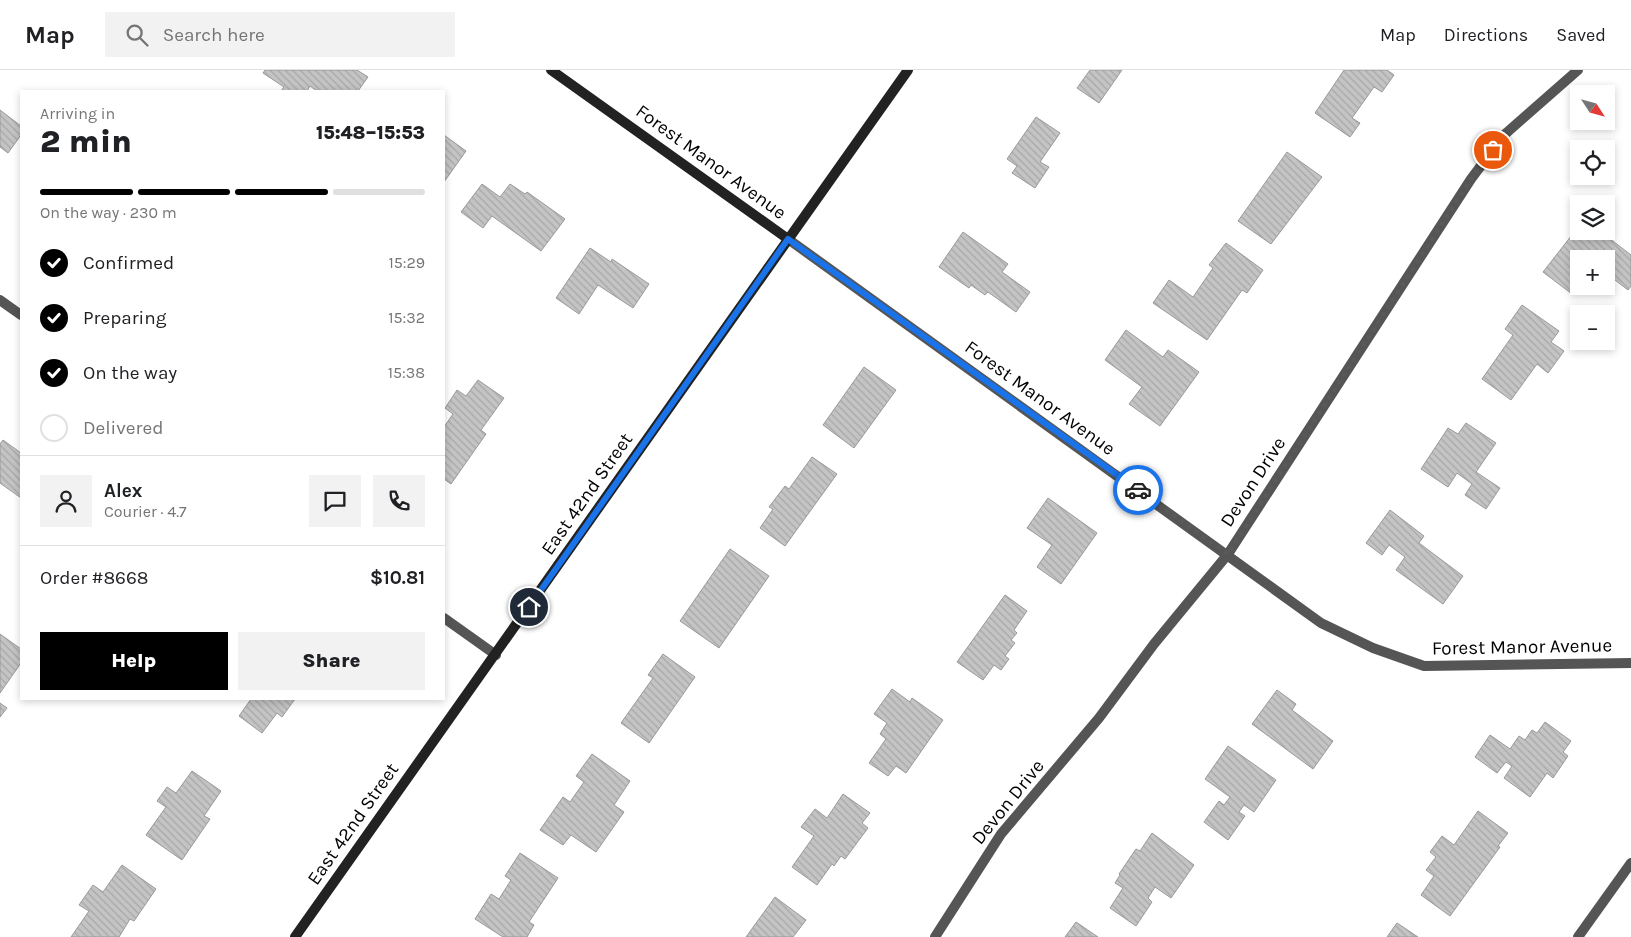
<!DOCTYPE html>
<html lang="en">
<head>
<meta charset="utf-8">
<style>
  :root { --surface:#fff; --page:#f2f2f2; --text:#202124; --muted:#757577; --line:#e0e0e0; --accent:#000 }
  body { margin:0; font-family:Karla,sans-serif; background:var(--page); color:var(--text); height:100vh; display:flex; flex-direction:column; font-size:19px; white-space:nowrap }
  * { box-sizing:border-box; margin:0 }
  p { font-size:16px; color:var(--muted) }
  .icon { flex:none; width:28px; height:28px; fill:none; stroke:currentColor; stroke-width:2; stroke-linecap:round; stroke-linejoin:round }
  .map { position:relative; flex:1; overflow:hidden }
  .panel { position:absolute; left:20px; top:20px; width:425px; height:610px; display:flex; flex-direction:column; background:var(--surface); border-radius:0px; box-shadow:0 2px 8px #0003 }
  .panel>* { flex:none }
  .needle { width:32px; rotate:126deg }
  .tools { position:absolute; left:1570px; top:15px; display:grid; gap:10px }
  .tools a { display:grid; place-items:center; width:45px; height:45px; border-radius:0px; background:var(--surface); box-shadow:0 2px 8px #0003; font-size:25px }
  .pin { position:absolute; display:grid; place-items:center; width:42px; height:42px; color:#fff; margin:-21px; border:2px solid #fff; border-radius:50%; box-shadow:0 1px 5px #0007 }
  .courier { position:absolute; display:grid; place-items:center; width:50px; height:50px; margin:-25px; border:4px solid #1a73e8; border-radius:50%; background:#fff; color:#222; box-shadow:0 1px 6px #0007 }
  .overview em { font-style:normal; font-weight:800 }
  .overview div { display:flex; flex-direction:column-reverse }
  .overview { display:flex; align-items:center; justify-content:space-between; height:85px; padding:0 20px }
  h1 { font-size:32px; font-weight:800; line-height:38px }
  .bar { display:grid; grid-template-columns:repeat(4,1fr); gap:8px 5px; align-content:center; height:60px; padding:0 20px }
  .bar i { height:6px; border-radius:4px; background:var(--line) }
  .bar .active { background:var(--accent) }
  .bar p { grid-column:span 4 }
  .line { display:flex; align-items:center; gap:12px; padding:0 20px; border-top:1px solid var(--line) }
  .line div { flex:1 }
  .round { display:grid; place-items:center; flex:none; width:52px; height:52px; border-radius:0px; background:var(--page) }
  ol { padding:0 20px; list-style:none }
  li { display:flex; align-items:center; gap:15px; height:55px }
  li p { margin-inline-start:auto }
  li .icon { padding:5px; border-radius:50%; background:var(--accent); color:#fff; stroke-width:4 }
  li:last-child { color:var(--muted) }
  li i { width:28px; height:28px; border:2px solid var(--line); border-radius:50% }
  .button { display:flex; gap:10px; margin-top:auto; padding:10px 20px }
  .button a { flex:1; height:58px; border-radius:0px; background:var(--accent); color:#fff; font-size:20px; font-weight:800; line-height:58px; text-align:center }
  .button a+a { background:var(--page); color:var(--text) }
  header { display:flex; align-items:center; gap:30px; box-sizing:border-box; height:70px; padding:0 25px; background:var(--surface); border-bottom:1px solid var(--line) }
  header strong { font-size:24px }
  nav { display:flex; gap:28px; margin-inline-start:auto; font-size:18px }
  .search { width:350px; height:45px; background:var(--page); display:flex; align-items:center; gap:12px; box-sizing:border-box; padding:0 18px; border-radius:0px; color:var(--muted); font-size:19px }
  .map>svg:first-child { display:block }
  .building { fill:url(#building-back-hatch); stroke:#999 }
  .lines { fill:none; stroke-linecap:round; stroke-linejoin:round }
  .street { stroke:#555; stroke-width:10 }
  .secondary { stroke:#222; stroke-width:10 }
  .done { stroke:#595959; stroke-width:5; stroke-dasharray:0 9 }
  .route { stroke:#1a73e8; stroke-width:6 }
  .labels { text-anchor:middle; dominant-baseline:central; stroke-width:4; stroke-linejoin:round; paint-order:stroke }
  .street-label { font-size:19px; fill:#000; stroke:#fff }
</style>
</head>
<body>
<header>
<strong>Map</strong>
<div class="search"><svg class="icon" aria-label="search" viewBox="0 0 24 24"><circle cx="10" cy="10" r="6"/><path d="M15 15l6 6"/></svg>Search here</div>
<nav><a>Map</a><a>Directions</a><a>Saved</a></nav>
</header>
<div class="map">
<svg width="1631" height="867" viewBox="0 0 1631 867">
  <defs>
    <pattern id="building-back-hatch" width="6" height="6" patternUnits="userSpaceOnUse" patternTransform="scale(1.25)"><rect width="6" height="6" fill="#c4c4c4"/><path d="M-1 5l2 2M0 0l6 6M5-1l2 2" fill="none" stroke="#a7a7a7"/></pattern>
  </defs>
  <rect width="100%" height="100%" fill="#fff"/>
  <g class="building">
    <path d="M265,0H357L368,7L358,21H317L310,16L307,21H281L284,17L263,3Z"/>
    <path d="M1090,0H1122L1099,33L1077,18Z"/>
    <path d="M1344,0H1387L1394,5L1382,22L1374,17L1352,48L1360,53L1350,67L1315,43Z"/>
    <path d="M0,40L21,56V65L8,83L0,77Z"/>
    <path d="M1036,47L1060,63L1040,92L1049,97L1035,118L1012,103L1017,96L1007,89Z"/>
    <path d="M444,65L466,81L444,112Z"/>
    <path d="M1287,82L1322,107L1271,174L1238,151Z"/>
    <path d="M482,114L500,127L510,114L525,124L527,122L565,149L541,181L492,146L483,158L461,142Z"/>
    <path d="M1579,156V161H1600L1631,185V216L1628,220L1606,203V194L1611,188L1604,183L1599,189H1579V215L1572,224L1543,202Z"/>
    <path d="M963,162L1008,194L1002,202L1030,222L1016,242L988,222L985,225L971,215L969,218L939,197Z"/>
    <path d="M1226,173L1263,200L1247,223L1242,220L1207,270L1153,233L1169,210L1193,227L1213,198L1209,195Z"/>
    <path d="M590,178L611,192L612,189L649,214L633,238L598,215L579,244L556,228Z"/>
    <path d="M1522,235L1559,261L1551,272L1564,281L1548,303L1537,294L1511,330L1482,309L1513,265L1505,259Z"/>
    <path d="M1126,260L1163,287L1168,280L1199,302L1160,356L1129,334L1142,317L1105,290Z"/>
    <path d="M864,297L896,320L854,378L823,355Z"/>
    <path d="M478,310L504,328L481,360L486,364L451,414L444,409V357L453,344L445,338L457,320L466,326Z"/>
    <path d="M1466,353L1496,373L1476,402L1500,418L1486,439L1465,425L1472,414L1457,403L1448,417L1421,399L1448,358L1458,364Z"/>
    <path d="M3,370L21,383V428L0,413V374Z"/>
    <path d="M812,387L837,404L785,476L760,458L773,439L769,437L785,416L789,419Z"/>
    <path d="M1048,428L1097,463L1061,514L1037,497L1052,475L1027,458Z"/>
    <path d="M1390,440L1424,466L1419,473L1463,506L1443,534L1396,500L1405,487L1389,475L1382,485L1366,473Z"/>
    <path d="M730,479L769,506L719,578L680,551Z"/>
    <path d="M1005,525L1027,541L1014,560L1017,563L1011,570L1015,573L1005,586L1009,589L1001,600L994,595L983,610L957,592Z"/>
    <path d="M0,564L21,579V593L0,623Z"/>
    <path d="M663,584L695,607L649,673L621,653L653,608L648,605Z"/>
    <path d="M892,619L910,632L912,628L943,650L906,703L896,696L888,706L869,693L886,669L880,664L887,653L874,644Z"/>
    <path d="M1277,620L1296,634L1292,640L1333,671L1313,699L1252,654Z"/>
    <path d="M251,629H295L282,647L277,643L262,663L239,646Z"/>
    <path d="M0,633L7,638L0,647Z"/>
    <path d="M1545,652L1571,671L1563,682L1568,686L1553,708L1547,703L1530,727L1504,708L1512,696L1506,692L1497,703L1475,687L1490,665L1510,679L1519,666L1525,670L1532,660L1537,663Z"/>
    <path d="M1228,676L1276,710L1254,742L1244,735L1239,742L1245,746L1228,770L1204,752L1219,731L1224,735L1230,727L1205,709Z"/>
    <path d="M592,684L630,711L614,735L624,742L596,782L571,765L563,775L540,760L563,727L570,732L584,712L576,706Z"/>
    <path d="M192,701L221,721L204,746L210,749L182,790L146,765L166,737L157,731L167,717L176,723Z"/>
    <path d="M843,724L870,743L862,753L868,758L845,789L841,786L834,796L832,794L817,815L792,797L814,766L801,757L815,739L827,748Z"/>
    <path d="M1478,741L1508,763L1498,776L1500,777L1450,846L1421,825L1434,806L1426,800L1436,787L1430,782L1442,766L1454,775Z"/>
    <path d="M1152,763L1194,795L1171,828L1155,817L1148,828L1152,832L1136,856L1110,838L1123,818L1115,813L1120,805L1119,804L1136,779L1140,781Z"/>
    <path d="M520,783L558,808L529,852L534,855L527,867H503L475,849L491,824L499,829L511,810L505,806Z"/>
    <path d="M122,795L156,819L134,851L130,849L119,867H71L89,841L79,835L93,815L103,822Z"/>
    <path d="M775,827L806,850L793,867H746Z"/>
    <path d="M1076,852L1098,867H1065Z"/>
    <path d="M1397,853L1418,867H1387Z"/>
  </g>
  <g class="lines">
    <g class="street">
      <path d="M788,169L1321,553L1373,578L1424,596L1631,593"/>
      <path d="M0,230L21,245"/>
      <path d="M444,548L496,585"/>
      <path d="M935,867L1001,764L1099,648L1154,574L1228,484L1471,109L1504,65L1578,0"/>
      <path d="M1578,867L1631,793"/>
    </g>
    <g class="secondary">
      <path d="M551,0L788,169"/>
      <path d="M295,867L908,0"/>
    </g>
  </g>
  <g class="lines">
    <path class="done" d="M1138,420L1228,484L1471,109L1493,80"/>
    <path class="route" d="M529,537L788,169L1138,420"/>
  </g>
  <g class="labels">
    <g class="street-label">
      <text transform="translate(711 92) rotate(36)">Forest Manor Avenue</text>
      <text transform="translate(1040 328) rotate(36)">Forest Manor Avenue</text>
      <text transform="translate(1253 412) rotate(-57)">Devon Drive</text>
      <text transform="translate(587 424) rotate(-55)">East 42nd Street</text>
      <text transform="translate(1522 577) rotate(-1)">Forest Manor Avenue</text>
      <text transform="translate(1008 732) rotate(-51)">Devon Drive</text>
      <text transform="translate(353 754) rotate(-55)">East 42nd Street</text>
    </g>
  </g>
</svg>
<div class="tools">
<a><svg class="needle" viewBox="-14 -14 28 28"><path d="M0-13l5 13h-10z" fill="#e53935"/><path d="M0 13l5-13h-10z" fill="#757577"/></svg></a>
<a><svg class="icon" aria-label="locate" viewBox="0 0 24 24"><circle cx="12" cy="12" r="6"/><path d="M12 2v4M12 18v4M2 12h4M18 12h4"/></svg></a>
<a><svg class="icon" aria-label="layers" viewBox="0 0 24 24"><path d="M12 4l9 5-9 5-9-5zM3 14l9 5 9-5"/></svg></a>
<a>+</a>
<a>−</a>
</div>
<div class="pin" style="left:1493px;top:80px;background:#ea580c"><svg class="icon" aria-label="bag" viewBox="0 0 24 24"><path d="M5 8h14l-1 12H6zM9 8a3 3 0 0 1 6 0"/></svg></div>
<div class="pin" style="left:529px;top:537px;background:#1f2937"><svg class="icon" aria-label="home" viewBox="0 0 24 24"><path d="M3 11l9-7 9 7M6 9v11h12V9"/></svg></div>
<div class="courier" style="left:1138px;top:420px"><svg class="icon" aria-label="car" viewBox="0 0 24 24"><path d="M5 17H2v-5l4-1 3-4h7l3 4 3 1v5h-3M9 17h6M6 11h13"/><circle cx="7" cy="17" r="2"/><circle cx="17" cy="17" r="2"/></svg></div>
<section class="panel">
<div class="overview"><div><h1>2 min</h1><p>Arriving in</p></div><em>15:48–15:53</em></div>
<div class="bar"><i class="active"></i><i class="active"></i><i class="active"></i><i></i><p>On the way · 230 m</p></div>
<ol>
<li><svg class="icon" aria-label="check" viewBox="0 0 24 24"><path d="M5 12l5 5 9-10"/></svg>Confirmed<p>15:29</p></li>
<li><svg class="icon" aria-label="check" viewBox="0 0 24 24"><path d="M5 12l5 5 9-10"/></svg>Preparing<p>15:32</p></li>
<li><svg class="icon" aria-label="check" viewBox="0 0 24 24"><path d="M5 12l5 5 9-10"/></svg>On the way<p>15:38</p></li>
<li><i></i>Delivered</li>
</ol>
<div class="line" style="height:90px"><a class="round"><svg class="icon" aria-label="person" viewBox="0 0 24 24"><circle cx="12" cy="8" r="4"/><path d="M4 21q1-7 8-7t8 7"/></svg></a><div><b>Alex</b><p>Courier · 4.7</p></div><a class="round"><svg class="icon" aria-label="chat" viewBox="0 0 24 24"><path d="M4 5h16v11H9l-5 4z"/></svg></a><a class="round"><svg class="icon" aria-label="phone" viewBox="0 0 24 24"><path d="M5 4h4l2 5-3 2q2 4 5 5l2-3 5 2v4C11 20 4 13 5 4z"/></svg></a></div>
<div class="line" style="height:65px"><div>Order #8668</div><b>$10.81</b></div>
<div class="button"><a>Help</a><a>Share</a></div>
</section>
</div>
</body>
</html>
